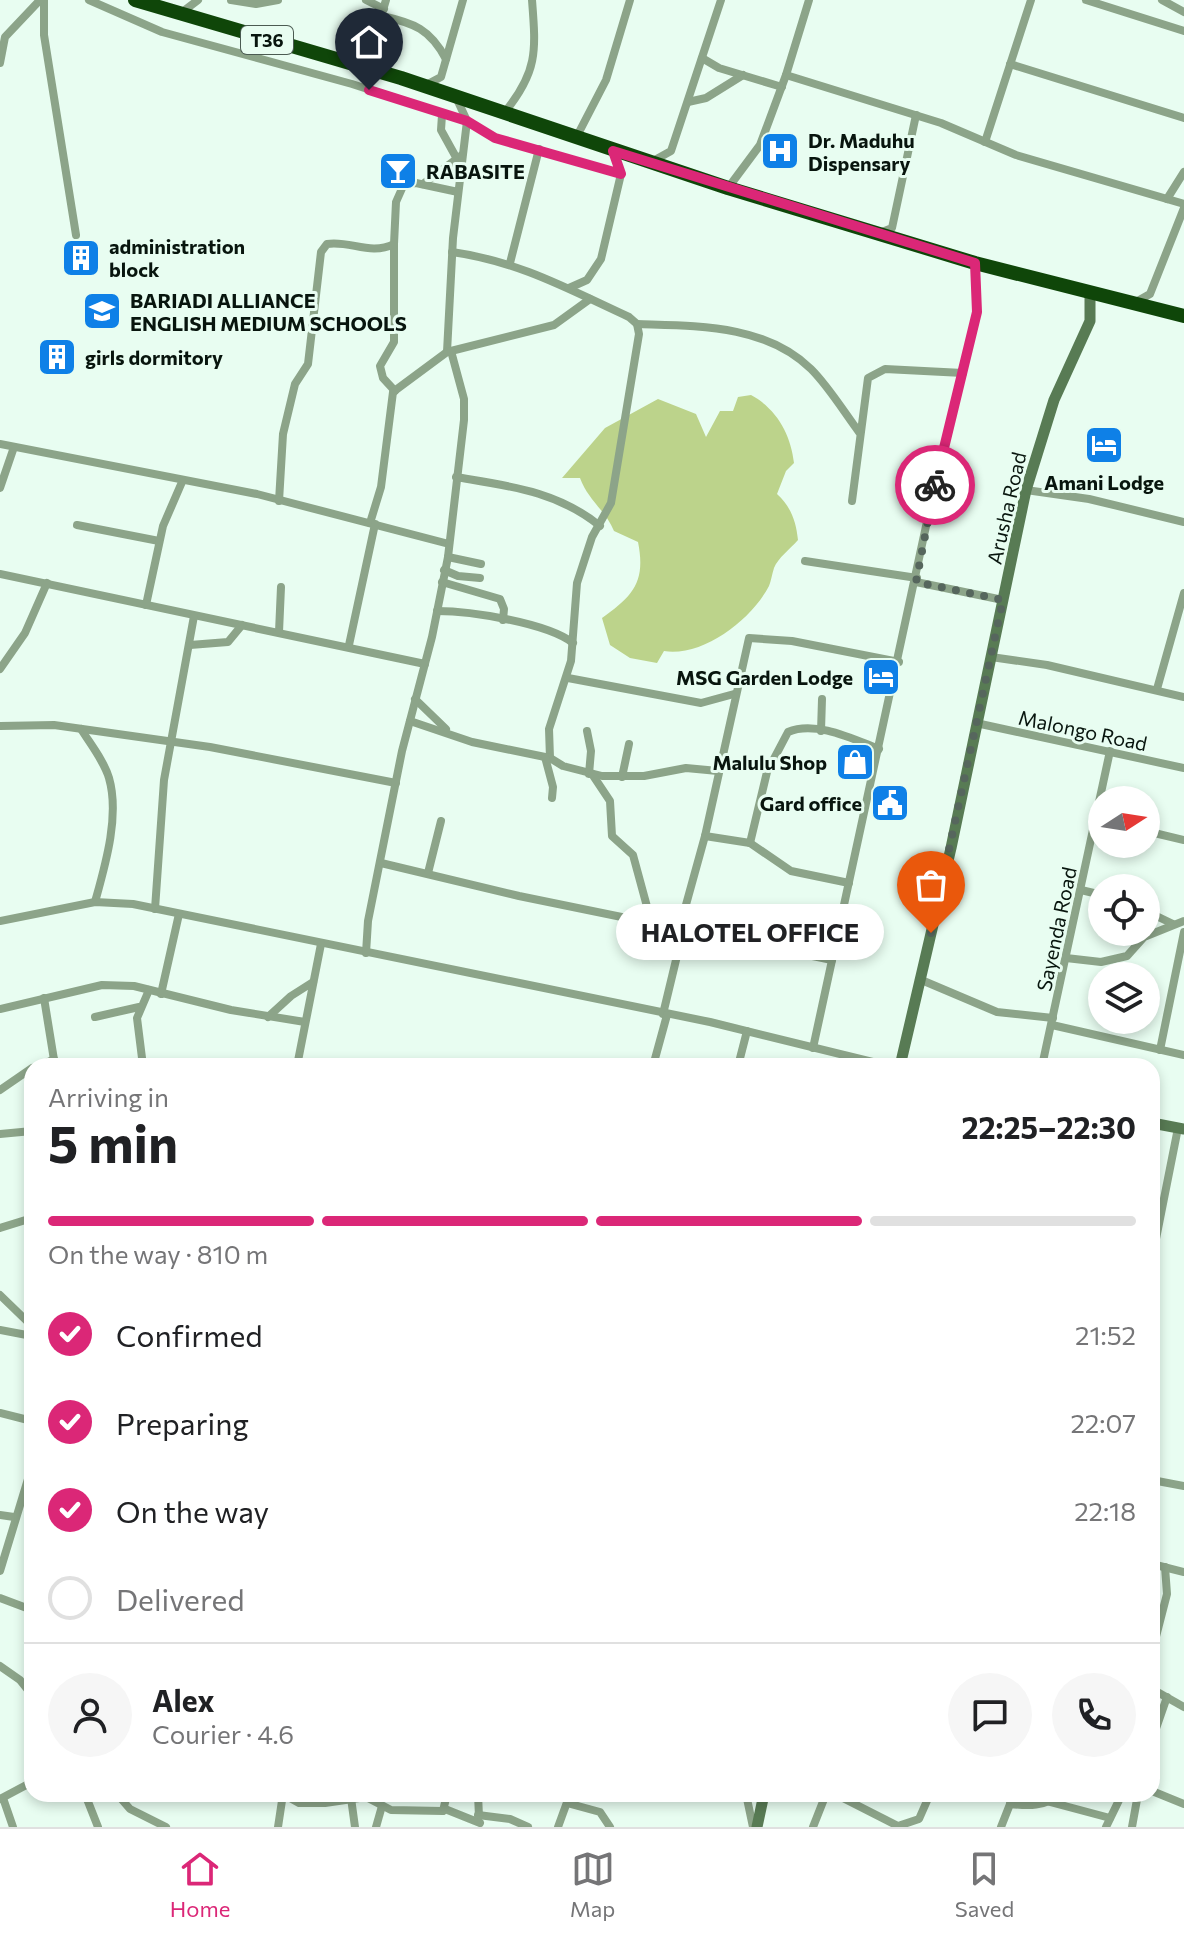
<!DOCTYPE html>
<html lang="en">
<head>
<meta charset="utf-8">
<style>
  :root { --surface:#fff; --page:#f6f6f6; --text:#202124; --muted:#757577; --line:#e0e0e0; --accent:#db2777 }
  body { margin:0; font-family:Commissioner,sans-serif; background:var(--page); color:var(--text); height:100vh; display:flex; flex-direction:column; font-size:30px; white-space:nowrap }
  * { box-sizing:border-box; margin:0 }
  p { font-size:26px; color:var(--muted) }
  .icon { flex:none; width:44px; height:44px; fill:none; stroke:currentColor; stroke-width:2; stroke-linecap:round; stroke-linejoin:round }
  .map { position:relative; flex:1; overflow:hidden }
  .details { position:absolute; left:24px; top:1058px; width:1136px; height:744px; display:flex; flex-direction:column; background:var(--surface); border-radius:24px; box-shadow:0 4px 12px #0003 }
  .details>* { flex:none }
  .needle { width:52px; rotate:78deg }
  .fabs { position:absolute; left:1088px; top:786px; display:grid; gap:16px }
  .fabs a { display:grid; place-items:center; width:72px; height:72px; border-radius:50%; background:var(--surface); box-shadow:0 4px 12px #0003; font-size:40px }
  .pin { position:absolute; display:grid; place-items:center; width:68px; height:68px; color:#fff; margin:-82px -34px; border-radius:50% 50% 50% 0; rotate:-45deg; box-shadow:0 0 8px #0007 }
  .pin .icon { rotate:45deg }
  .courier { position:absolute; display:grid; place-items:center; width:80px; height:80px; margin:-40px; border:6px solid #db2777; border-radius:50%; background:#fff; color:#222; box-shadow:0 2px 10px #0007 }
  .bubble { position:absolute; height:56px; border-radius:28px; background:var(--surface); box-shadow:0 4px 12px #0003; font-size:26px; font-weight:700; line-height:56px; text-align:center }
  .head em { font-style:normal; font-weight:700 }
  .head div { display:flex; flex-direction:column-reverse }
  .head { display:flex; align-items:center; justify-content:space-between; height:136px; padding:0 24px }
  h1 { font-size:52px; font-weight:700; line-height:60px }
  .bar { display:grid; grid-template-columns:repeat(4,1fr); gap:12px 8px; align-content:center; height:96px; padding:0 24px }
  .bar i { height:10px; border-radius:6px; background:var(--line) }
  .bar .current { background:var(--accent) }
  .bar p { grid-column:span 4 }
  .line { display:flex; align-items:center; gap:20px; padding:0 24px; border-top:2px solid var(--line) }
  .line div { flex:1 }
  .round { display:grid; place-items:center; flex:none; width:84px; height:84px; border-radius:42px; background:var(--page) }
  ol { padding:0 24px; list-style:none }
  li { display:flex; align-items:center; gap:24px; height:88px }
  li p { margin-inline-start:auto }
  li .icon { padding:8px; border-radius:50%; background:var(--accent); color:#fff; stroke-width:4 }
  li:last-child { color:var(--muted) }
  li i { width:44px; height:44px; border:4px solid var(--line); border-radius:50% }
  .tab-bar { display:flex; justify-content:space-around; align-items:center; height:112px; border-top:2px solid var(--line); background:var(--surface); font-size:22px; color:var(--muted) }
  .tab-bar a { display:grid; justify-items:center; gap:4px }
  .tab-bar .current { color:var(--accent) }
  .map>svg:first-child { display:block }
  .green { fill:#bcd38b }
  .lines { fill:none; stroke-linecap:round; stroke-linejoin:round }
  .street { stroke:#8ca489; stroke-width:8 }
  .secondary { stroke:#587b54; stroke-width:11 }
  .highway { stroke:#0f4609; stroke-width:14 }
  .done { stroke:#56665d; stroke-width:8; stroke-dasharray:0 14.4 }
  .route { stroke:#db2777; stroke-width:10 }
  .labels { text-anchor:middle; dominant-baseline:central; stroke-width:6; stroke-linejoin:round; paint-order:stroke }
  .shield { fill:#e8fdf1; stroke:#4b5b52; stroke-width:2 }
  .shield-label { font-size:18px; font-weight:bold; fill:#08150e }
  .poi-label { font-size:20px; font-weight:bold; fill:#08150e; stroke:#e8fdf1; text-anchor:start }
  .street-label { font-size:20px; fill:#08150e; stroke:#e8fdf1 }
</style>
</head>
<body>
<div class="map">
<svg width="1184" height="1827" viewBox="0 0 1184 1827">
  <rect width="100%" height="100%" fill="#e8fdf1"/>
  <path class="green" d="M751,395C777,409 791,435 794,463L786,471L777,494C791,507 796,521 798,540C790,549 778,558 774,568C772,574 771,581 769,586C751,620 703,657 664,651L657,663L630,658L610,645L602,618C633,596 646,582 638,542L614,531C606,511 588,500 580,478H562L605,428L658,399L696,414L706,437L720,411H733L738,397Z"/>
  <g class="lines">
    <g class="street">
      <path d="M44,0V35L76,235"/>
      <path d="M89,0L162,32L352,84L467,121L495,138L621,174"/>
      <path d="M231,0L256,4L278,0"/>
      <path d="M366,0L384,9"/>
      <path d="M1086,0L1184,31"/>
      <path d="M1162,0L1184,12"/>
      <path d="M181,13L198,0"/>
      <path d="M382,16C414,23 430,29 446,59"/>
      <path d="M702,58L719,68L782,87"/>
      <path d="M0,63L5,37L40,0"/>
      <path d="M1010,64L1184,118"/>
      <path d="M365,69L386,0"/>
      <path d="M786,75L941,123L1016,155L1184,204"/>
      <path d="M424,86L441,77L463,0"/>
      <path d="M688,102L706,98L743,75"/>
      <path d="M504,113C538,72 536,51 532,0"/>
      <path d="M442,115L441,130L457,159"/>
      <path d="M576,138L606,80L630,0"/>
      <path d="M985,142L1031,0"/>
      <path d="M653,161L671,151L721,0"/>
      <path d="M423,184L462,155"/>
      <path d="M728,188L760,145L786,75L809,0"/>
      <path d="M1167,199L1184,172"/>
      <path d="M882,232L892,228L916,115"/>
      <path d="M394,244V342L380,366L383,378L395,391"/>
      <path d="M452,252C518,261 570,290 629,317L637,324L639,334L611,503L592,537L577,583L571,661L549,729L550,758L563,766L602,776H644L686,768L718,771"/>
      <path d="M510,263L539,149"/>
      <path d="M569,288L587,280L601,259L621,174L613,151"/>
      <path d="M1134,303L1150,294L1184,208"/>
      <path d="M637,324C696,326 765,324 811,369C829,387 844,412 859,432"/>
      <path d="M447,352L453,238L467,121L456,97"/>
      <path d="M0,444L257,494L449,544"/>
      <path d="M456,477C509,486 557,491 600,526"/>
      <path d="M0,488L14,447"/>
      <path d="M1026,490L1089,499L1184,522"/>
      <path d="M279,501L283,434L295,384L308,364L321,252L327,244C350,240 370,256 394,244L396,202L404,184L416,183L458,192"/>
      <path d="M852,501L868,378L885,369L963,373"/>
      <path d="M370,523L381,487L393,392L447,352L554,325L590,299"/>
      <path d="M77,525L159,541"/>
      <path d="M448,557L481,564"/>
      <path d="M805,561L917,578"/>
      <path d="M444,570L458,576L480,578"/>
      <path d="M0,574L425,664"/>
      <path d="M442,582L500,599L504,609L503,620"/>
      <path d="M916,582L1003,600"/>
      <path d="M146,605L163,526L182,482"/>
      <path d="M437,611C471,611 547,623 573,643"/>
      <path d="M279,632L281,587"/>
      <path d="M190,645L228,642L242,625"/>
      <path d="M349,645L375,524"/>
      <path d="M991,657L1047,665L1184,697"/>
      <path d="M0,669L25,633L47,583"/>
      <path d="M568,678L701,703L734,694"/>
      <path d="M1157,689L1184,593"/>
      <path d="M415,699L446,729"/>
      <path d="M410,721L472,742L550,758"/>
      <path d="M976,723L1184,768"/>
      <path d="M0,726L54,725L210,747L396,783"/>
      <path d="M81,729C91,745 104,761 109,778C120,816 105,866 95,902"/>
      <path d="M587,731L591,751L589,774"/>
      <path d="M821,731L822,699"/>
      <path d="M545,757L553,787L552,798"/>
      <path d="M592,774L610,801L612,836L633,855L652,925"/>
      <path d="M622,777L629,744"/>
      <path d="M1146,831L1184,840"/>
      <path d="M705,836L750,843L791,871L849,883"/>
      <path d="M750,843L767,772L788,732C815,720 853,739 879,749"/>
      <path d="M381,863L519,896L832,960"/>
      <path d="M428,873L441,821"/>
      <path d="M1081,890L1102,895"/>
      <path d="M155,909L164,780L194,616"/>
      <path d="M1146,911L1173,924"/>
      <path d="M0,921L95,902L133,904L710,1022L889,1066"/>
      <path d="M679,930L705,836L749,638L792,641L899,662"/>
      <path d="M366,953L368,921L402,751L432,637L448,557L464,420V399L451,351"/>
      <path d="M1066,958L1101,962L1127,956L1144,937L1184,921"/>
      <path d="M919,979L997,1012L1053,1018"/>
      <path d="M161,994L179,914"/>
      <path d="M44,998L55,1066"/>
      <path d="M0,1009L102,985L134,986L231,1010L305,1022"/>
      <path d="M663,1014L683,931"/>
      <path d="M95,1017L139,1007"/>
      <path d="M268,1017L291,996L313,982"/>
      <path d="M1052,1025L1184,1055"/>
      <path d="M813,1048L936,480L977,312L975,263"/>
      <path d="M1160,1050L1184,932"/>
      <path d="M40,1066L54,1059"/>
      <path d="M143,1066L137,1018L149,990"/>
      <path d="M297,1066L321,944"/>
      <path d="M653,1066L667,1015"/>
      <path d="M738,1066L747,1031"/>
      <path d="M1042,1066L1110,751"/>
      <path d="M0,1090L32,1068"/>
      <path d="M0,1134L32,1131"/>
      <path d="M0,1228L32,1218"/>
      <path d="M1152,1259L1178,1128"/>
      <path d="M0,1295L32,1326"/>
      <path d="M0,1330L32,1336"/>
      <path d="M0,1413L32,1421"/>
      <path d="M1152,1480L1184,1486"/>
      <path d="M0,1515L14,1517"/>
      <path d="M1152,1564L1184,1572"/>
      <path d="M0,1571L32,1466"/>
      <path d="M0,1598L32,1610"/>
      <path d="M1152,1652L1167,1594L1165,1567"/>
      <path d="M0,1666L20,1680L32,1695"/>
      <path d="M1152,1689L1184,1707"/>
      <path d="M1152,1740L1167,1697"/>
      <path d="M1152,1791L1184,1804"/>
      <path d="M85,1794L98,1827"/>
      <path d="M117,1794L130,1809L166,1827"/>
      <path d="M283,1794L299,1803H325L366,1797L391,1810L443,1811L447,1794"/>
      <path d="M478,1794L479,1817"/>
      <path d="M746,1794L753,1827"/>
      <path d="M835,1794L898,1826L919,1819L930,1794"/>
      <path d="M3,1798L13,1827"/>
      <path d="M351,1798L355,1827"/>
      <path d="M0,1799L32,1782"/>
      <path d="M1050,1802L1110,1818"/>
      <path d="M567,1803L600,1812L610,1827"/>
      <path d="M1010,1804C1028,1806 1045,1807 1059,1794"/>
      <path d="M445,1809L480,1823"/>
      <path d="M478,1815L510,1819L528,1827"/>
      <path d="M278,1827L283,1794"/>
      <path d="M376,1827L382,1806"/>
      <path d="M558,1827L570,1794"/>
      <path d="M813,1827L826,1794"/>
      <path d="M1001,1827L1014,1794"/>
      <path d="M1106,1827L1122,1794"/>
      <path d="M1132,1827L1138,1794"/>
    </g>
    <g class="secondary">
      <path d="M900,1066L951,848L1026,490L1054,400L1090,321V293"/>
      <path d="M1152,1123L1184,1129"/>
      <path d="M757,1827L764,1794"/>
    </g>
    <path class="highway" d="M135,0L401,78L728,188L975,263L1184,316"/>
  </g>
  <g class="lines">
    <path class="done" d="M931,933L1003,600L916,582L935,485"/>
    <path class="route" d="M369,90L467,121L495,138L621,174L613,151L975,263L977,312L935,485"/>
  </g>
  <defs>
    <g id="hospital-square" transform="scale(2)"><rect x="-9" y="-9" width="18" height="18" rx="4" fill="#0e80e7" stroke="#e8fdf1"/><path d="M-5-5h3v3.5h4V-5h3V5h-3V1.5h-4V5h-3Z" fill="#fff"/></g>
    <g id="bar-square" transform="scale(2)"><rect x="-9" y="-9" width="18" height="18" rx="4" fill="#0e80e7" stroke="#e8fdf1"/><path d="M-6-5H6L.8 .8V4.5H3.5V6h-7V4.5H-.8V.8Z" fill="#fff"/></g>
    <g id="building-square" transform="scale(2)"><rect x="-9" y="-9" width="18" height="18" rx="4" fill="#0e80e7" stroke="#e8fdf1"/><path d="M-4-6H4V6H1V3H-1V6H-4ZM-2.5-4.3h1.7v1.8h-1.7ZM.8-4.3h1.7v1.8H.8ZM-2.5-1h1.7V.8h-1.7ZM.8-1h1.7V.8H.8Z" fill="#fff"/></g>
    <g id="school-square" transform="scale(2)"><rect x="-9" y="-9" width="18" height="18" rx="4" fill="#0e80e7" stroke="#e8fdf1"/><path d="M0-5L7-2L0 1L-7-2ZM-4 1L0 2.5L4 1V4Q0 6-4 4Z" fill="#fff"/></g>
    <g id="hotel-square" transform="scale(2)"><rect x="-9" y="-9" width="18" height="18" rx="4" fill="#0e80e7" stroke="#e8fdf1"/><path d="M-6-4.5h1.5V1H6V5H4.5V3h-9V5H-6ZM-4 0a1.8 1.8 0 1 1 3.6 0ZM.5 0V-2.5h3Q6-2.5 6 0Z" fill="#fff"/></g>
    <g id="shop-square" transform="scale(2)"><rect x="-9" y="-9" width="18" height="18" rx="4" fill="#0e80e7" stroke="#e8fdf1"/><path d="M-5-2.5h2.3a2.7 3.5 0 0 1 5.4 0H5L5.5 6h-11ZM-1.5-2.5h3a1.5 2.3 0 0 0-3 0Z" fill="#fff"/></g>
    <g id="civic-square" transform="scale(2)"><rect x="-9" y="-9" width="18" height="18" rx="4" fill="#0e80e7" stroke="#e8fdf1"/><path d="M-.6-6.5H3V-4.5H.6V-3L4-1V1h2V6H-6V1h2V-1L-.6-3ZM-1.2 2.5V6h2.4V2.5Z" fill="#fff"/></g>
  </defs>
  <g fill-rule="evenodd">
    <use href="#hospital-square" x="780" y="151"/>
    <use href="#bar-square" x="398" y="171"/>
    <use href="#building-square" x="81" y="258"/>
    <use href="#school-square" x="102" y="311"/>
    <use href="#building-square" x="57" y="357"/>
    <use href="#hotel-square" x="1104" y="445"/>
    <use href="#hotel-square" x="881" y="677"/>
    <use href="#shop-square" x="855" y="762"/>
    <use href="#civic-square" x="890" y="803"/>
  </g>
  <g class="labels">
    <rect class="shield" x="241" y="26" width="52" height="28" rx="6"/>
    <g class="shield-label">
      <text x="267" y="40">T36</text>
    </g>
    <g class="poi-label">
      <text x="808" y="140">Dr. Maduhu<tspan x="808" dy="23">Dispensary</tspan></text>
      <text x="426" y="171">RABASITE</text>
      <text x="109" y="246">administration<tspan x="109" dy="23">block</tspan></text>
      <text x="130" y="300">BARIADI ALLIANCE<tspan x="130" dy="23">ENGLISH MEDIUM SCHOOLS</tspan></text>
      <text x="85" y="357">girls dormitory</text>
      <text x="1104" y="482" text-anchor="middle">Amani Lodge</text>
      <text x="853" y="677" text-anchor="end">MSG Garden Lodge</text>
      <text x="827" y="762" text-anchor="end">Malulu Shop</text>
      <text x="862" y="803" text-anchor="end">Gard office</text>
    </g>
    <g class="street-label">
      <text transform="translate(1006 508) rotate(-77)">Arusha Road</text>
      <text transform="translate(1083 730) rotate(12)">Malongo Road</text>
      <text transform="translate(1056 929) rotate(-78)">Sayenda Road</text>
    </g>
  </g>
</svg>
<div class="fabs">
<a><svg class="needle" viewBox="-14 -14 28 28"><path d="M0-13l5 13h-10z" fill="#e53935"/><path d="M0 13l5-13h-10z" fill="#757577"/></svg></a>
<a><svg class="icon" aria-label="locate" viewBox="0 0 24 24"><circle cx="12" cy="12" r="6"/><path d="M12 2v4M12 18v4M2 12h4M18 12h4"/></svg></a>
<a><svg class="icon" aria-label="layers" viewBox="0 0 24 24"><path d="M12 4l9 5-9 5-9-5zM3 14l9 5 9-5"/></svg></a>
</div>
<div class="pin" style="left:931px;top:933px;background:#ea580c"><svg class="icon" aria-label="bag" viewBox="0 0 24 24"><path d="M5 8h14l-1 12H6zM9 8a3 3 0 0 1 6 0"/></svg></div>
<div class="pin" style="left:369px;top:90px;background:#1f2937"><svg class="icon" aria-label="home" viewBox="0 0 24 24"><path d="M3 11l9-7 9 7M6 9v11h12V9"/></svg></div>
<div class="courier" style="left:935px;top:485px"><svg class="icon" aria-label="bike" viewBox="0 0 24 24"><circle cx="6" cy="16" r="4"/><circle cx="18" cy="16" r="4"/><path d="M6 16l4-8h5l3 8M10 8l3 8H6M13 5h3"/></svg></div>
<div class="bubble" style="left:616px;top:904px;width:268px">HALOTEL OFFICE</div>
<section class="details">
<div class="head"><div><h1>5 min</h1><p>Arriving in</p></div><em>22:25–22:30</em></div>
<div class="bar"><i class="current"></i><i class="current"></i><i class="current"></i><i></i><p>On the way · 810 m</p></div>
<ol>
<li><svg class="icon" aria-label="check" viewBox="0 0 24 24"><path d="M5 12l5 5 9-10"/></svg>Confirmed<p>21:52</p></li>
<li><svg class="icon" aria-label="check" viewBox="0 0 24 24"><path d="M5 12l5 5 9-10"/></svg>Preparing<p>22:07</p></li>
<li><svg class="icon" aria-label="check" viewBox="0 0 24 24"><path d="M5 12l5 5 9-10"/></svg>On the way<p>22:18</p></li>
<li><i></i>Delivered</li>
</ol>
<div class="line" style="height:144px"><a class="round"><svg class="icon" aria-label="person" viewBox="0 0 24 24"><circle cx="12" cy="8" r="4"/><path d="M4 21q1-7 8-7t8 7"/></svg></a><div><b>Alex</b><p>Courier · 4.6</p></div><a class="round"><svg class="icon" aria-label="chat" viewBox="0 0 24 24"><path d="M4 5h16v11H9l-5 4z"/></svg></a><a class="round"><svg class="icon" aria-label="phone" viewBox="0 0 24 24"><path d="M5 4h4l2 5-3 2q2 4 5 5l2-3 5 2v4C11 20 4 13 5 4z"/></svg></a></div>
</section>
</div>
<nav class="tab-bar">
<a class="current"><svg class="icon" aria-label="home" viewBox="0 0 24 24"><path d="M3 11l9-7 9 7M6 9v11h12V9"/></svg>Home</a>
<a><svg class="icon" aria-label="map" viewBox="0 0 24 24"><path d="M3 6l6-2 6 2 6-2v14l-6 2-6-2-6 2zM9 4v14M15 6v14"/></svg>Map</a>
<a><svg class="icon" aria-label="saved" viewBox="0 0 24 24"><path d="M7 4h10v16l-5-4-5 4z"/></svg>Saved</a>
</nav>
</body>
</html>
